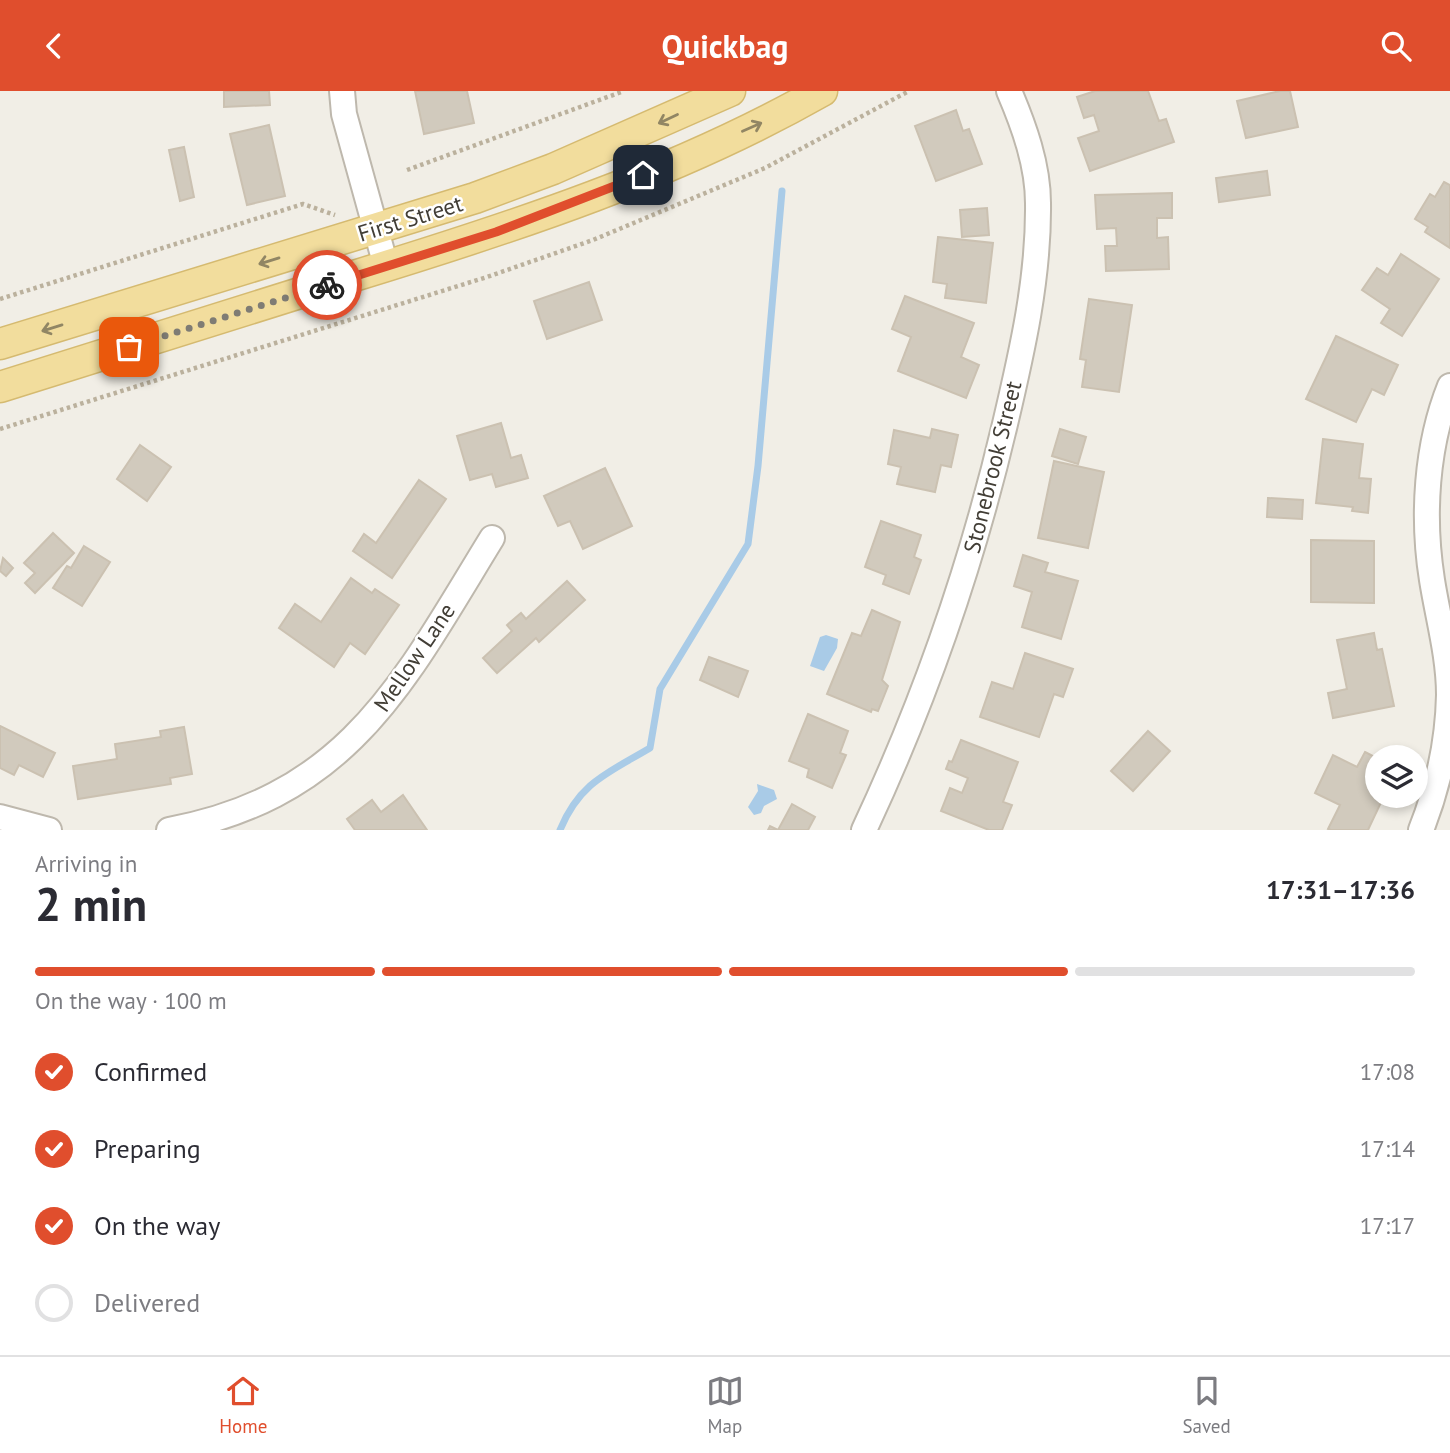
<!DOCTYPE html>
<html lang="en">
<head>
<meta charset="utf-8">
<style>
  :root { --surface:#fff; --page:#f2f2f3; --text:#2b2b33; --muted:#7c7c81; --line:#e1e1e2; --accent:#e04e2d }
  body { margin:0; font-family:"PT Sans",sans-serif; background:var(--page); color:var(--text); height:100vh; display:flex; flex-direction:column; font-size:26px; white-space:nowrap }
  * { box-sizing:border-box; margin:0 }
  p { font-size:23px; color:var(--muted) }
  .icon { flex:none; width:38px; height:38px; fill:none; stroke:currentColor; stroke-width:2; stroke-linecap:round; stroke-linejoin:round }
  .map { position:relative; height:739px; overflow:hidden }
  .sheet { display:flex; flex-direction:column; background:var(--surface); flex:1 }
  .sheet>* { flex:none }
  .controls { position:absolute; left:1365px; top:654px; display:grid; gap:14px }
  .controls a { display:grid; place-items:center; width:63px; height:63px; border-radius:50%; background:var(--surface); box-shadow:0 4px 10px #0003; font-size:35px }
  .pin { position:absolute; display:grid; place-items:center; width:60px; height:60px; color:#fff; margin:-30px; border-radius:14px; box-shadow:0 4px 10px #0006 }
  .courier { position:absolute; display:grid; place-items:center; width:70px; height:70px; margin:-35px; border:5px solid #e04e2d; border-radius:50%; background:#fff; color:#222; box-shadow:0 2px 9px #0007 }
  .head em { font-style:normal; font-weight:800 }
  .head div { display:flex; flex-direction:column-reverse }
  .head { display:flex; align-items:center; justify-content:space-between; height:119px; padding:0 35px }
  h1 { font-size:46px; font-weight:800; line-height:52px }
  .bar { display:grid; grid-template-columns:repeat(4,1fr); gap:10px 7px; align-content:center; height:84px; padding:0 35px }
  .bar i { height:9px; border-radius:5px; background:var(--line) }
  .bar .selected { background:var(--accent) }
  .bar p { grid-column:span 4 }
  ol { padding:0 35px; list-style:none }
  li { display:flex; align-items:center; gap:21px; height:77px }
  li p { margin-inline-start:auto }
  li .icon { padding:7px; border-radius:50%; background:var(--accent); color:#fff; stroke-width:4 }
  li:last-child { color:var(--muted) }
  li i { width:38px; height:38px; border:4px solid var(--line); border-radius:50% }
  header { display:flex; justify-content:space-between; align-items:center; height:91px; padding:0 35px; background:var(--accent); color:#fff; font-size:32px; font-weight:800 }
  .menu { display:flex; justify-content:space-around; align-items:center; height:98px; border-top:2px solid var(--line); background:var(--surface); font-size:19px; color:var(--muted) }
  .menu a { display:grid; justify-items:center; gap:4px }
  .menu .selected { color:var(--accent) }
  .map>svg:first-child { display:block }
  .water { fill:#a9cbe7 }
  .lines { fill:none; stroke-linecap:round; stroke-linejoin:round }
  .stream { stroke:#a9cbe7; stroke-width:7 }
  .building { fill:#d1cabd; stroke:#cbc1b1; stroke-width:2 }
  .minor-casing { stroke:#beb8ad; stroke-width:28 }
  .major-casing { stroke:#d5ba70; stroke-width:33 }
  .path { stroke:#bbb19d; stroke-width:4.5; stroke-dasharray:3.5 3.5; stroke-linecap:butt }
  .minor { stroke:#fff; stroke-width:24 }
  .major { stroke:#f2dd9d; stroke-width:30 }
  .oneway { stroke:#918664 }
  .done { stroke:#7f7c74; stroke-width:7; stroke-dasharray:0 12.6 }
  .route { stroke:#e04e2d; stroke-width:9 }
  .labels { text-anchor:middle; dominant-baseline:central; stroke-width:5; stroke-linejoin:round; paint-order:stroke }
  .street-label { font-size:23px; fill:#423e36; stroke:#fff }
</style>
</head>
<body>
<header><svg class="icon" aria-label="back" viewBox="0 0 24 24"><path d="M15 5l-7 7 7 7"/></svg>Quickbag<svg class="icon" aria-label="search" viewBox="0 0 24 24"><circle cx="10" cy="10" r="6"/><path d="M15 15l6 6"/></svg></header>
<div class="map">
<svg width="1450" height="739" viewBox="0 0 1450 739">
  <rect width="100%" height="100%" fill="#f1eee6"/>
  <g class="water">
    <path d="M826,544L838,548L837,557L824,580L810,575L820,546Z"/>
    <path d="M757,693L774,699L777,708L764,715L761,722L754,724L748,716L758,700Z"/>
  </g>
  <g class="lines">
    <path class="stream" d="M560,739C580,691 608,682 650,657L660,598L748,453L758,375L782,100"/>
  </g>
  <g class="building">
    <path d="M224,0H269L270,14L224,16Z"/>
    <path d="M415,0H467L474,32L424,43Z"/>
    <path d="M1095,0H1148L1159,30L1166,28L1174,51L1090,80L1078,47L1099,40L1094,24L1084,27L1077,6Z"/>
    <path d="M1280,0H1290L1298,36L1246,47L1237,10Z"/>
    <path d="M956,19L963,40L969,38L982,73L936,90L915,35Z"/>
    <path d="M269,34L285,105L247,114L230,43Z"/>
    <path d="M184,56L194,106L180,110L169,59Z"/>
    <path d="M1267,80L1270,104L1219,111L1216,87Z"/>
    <path d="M1444,91L1450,94V157L1425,141L1428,136L1415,128L1430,103L1435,106Z"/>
    <path d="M1172,102V127H1157V147L1168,146L1169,178L1106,180L1105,155H1117L1116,137L1097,138L1095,104Z"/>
    <path d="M987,117L989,144L962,146L960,119Z"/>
    <path d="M938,146L993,152L986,212L945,207L947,193L933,191Z"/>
    <path d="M1401,163L1439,188L1402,245L1381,232L1390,218L1362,199L1377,177L1388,184Z"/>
    <path d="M589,191L602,229L547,248L534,210Z"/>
    <path d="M905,205L974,232L961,266L979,274L966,307L898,280L911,246L892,238Z"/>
    <path d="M1089,208L1132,214L1119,301L1082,296L1086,269L1080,268Z"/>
    <path d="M1336,245L1398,274L1384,304L1372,298L1356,331L1306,308Z"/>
    <path d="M501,332L511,367L521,364L528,387L496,396L492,383L470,389L457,345Z"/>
    <path d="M932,338L958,344L951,376L941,374L935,401L897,393L901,376L888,373L894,339L930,347Z"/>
    <path d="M1060,338L1086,346L1078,373L1052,365Z"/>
    <path d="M1323,348L1363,353L1359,387L1371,388L1368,422L1352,420L1353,416L1316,412Z"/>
    <path d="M140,354L171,376L147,410L117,388Z"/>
    <path d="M1054,370L1104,381L1088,457L1038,447Z"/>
    <path d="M605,377L632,435L583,458L570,430L558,435L544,405Z"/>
    <path d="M419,389L446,408L392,487L353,460L364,443L376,452Z"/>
    <path d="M1268,407L1303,409L1302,428L1267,426Z"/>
    <path d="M881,430L921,444L914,466L921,469L909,503L883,493L886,484L865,476Z"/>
    <path d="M53,442L74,462L35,502L25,492L35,482L24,472Z"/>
    <path d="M1311,449L1374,450V512L1311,511Z"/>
    <path d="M84,455L110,471L82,515L53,497L67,475L71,477Z"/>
    <path d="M1023,464L1048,472L1045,481L1078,490L1061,548L1022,536L1032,501L1014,495Z"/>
    <path d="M3,467L13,477L6,485L0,480Z"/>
    <path d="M351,487L372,502L375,498L399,514L365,563L350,552L334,576L279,537L295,513L321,531Z"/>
    <path d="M567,490L585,509L539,551L536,547L497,582L483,567L512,540L507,534L521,522L526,528Z"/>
    <path d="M872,519L900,531L882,589L888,595L878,620L872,618L871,621L827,603L852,542L861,545Z"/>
    <path d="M1374,542L1377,559L1382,558L1394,615L1333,627L1328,602L1347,598L1337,549Z"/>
    <path d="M1025,562L1073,578L1063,606L1054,603L1039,646L980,626L992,591L1013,598Z"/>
    <path d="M709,566L748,580L738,606L700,589Z"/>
    <path d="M808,623L848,640L840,662L846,664L832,697L807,686L809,678L789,670Z"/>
    <path d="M0,635L55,662L43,686L19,674L14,684L0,677Z"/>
    <path d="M184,636L192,683L170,687L171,693L78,708L73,675L117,668L115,653L161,646L160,640Z"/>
    <path d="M1148,640L1170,660L1133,700L1111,680Z"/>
    <path d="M961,649L1018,671L1003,711L1012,714L1002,739H989L941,720L950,697L962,702L968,687L946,678L949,670L952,671Z"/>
    <path d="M1365,661L1377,667V705H1384L1368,739H1331L1328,738L1340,714L1315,702L1333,664L1357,676Z"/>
    <path d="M403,704L427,739H355L347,728L372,709L381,721Z"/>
    <path d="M792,713L815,726L808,739H768L770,735L778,739Z"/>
  </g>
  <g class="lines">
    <g class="minor-casing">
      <g id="minor">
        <path d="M342,0L344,23L386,175"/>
        <path d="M0,726L49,739"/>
        <path d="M169,739C350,705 404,590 492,447"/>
        <path d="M864,739C925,609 972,473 1005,333C1022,261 1039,187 1038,112C1038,74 1024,35 1009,0"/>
        <path d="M1421,739C1438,696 1448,651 1449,604C1449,565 1438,527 1432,489C1422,426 1426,355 1450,295"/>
      </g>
    </g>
    <g class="major-casing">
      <g id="major">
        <path d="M0,253L475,107L553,78L730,0"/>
        <path d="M0,296C118,259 236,222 354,185C514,136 676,83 822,0"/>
      </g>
    </g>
    <g class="path">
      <path d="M407,79L624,0"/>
      <path d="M0,208L303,113L335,124"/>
      <path d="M0,338L487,186L593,149L765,77L909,0"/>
    </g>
    <use href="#minor" class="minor"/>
    <use href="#major" class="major"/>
  </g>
  <defs><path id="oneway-shaft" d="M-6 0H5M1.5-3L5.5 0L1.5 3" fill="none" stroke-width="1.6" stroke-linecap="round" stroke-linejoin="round" transform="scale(1.75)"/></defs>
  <g class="oneway">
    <use href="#oneway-shaft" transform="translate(668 28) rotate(155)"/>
    <use href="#oneway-shaft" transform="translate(752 36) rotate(-24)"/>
    <use href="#oneway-shaft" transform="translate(269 170) rotate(163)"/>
    <use href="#oneway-shaft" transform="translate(52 237) rotate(163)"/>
  </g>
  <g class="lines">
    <path class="done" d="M129,256L327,194"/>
    <path class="route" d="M327,194L496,141L643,84"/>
  </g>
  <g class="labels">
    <g class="street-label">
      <text transform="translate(410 127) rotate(-17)">First Street</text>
      <text transform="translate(992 376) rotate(-76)">Stonebrook Street</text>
      <text transform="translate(414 566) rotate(-56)">Mellow Lane</text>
    </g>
  </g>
</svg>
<div class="controls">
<a><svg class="icon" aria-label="layers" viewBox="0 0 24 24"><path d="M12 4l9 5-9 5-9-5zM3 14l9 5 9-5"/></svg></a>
</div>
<div class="pin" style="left:129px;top:256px;background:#ea580c"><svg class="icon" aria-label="bag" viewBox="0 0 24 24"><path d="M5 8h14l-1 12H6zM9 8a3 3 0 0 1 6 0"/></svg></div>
<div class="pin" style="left:643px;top:84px;background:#1f2937"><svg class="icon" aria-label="home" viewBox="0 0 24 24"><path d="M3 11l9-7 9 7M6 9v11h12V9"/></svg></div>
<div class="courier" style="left:327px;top:194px"><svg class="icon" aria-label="bike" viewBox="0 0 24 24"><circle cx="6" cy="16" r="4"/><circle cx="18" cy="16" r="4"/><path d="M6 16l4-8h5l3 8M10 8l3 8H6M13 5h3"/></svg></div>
</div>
<section class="sheet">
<div class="head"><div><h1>2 min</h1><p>Arriving in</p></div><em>17:31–17:36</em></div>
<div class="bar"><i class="selected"></i><i class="selected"></i><i class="selected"></i><i></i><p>On the way · 100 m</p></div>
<ol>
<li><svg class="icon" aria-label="check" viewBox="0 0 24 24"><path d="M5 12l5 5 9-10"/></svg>Confirmed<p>17:08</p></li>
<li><svg class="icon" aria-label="check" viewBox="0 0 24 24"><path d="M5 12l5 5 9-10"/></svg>Preparing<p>17:14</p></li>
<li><svg class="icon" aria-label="check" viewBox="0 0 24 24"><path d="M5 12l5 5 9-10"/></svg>On the way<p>17:17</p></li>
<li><i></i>Delivered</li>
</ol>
</section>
<nav class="menu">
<a class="selected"><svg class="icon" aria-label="home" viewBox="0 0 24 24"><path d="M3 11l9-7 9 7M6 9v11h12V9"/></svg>Home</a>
<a><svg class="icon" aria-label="map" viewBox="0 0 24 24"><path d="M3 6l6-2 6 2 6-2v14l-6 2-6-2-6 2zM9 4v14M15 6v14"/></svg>Map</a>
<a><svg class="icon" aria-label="saved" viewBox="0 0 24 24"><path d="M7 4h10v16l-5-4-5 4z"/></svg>Saved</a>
</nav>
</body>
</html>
